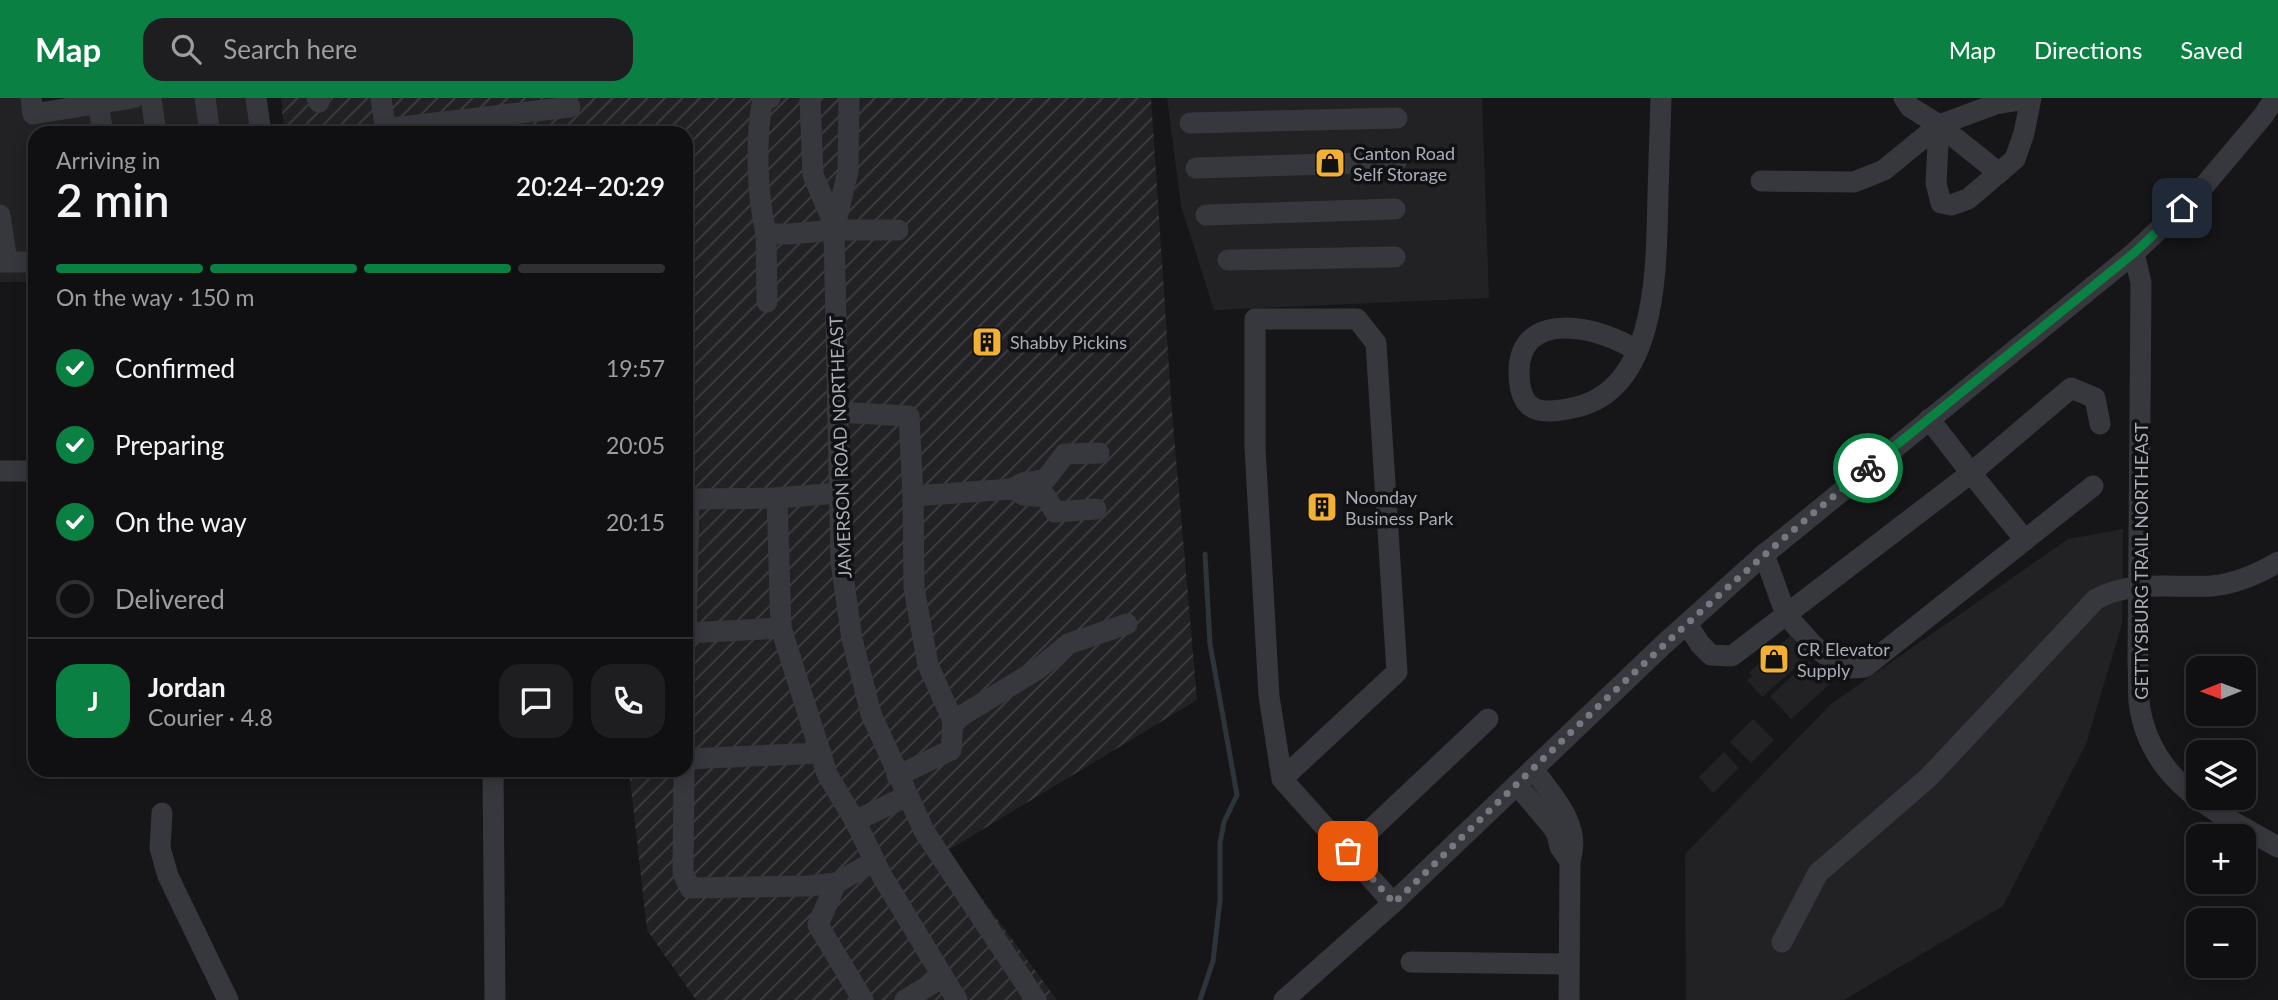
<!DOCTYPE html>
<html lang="en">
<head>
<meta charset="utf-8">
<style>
  :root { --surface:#101012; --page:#1e1e20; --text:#f1f3f6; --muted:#9c9d9f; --line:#303032; --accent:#0b8043 }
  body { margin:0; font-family:Lato,sans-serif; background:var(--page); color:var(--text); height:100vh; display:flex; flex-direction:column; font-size:26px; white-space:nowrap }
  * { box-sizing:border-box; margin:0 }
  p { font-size:23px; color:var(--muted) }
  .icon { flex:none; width:38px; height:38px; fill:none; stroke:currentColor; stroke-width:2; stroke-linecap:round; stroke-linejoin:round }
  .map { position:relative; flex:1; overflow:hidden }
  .drawer { position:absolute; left:28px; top:28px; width:665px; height:651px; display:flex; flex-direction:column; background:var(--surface); border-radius:21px; box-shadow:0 4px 18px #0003,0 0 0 2px var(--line) }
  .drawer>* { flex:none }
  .needle { width:46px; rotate:269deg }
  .buttons { position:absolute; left:2186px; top:558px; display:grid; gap:14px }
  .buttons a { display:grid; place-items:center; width:70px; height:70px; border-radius:14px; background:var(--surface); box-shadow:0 4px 18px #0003,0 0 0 2px var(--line); font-size:35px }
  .pin { position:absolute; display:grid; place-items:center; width:60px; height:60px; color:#fff; margin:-30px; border-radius:14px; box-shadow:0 4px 10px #0006 }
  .courier { position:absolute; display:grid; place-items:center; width:70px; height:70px; margin:-35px; border:5px solid #0b8043; border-radius:50%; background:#fff; color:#222; box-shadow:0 2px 9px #0007 }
  .overview em { font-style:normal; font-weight:600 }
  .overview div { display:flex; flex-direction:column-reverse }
  .overview { display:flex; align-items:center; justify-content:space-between; height:119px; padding:0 28px }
  h1 { font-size:46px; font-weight:600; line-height:52px }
  .bar { display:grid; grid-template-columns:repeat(4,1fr); gap:10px 7px; align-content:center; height:84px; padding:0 28px }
  .bar i { height:9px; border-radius:5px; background:var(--line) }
  .bar .active { background:var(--accent) }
  .bar p { grid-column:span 4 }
  .line { display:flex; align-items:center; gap:18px; padding:0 28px; border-top:2px solid var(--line) }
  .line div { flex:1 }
  .round { display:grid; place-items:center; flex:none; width:74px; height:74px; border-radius:21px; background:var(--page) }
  ol { padding:0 28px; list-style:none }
  li { display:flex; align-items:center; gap:21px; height:77px }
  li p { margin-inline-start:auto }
  li .icon { padding:7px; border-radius:50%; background:var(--accent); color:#fff; stroke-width:4 }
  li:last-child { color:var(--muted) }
  li i { width:38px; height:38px; border:4px solid var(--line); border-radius:50% }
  header { display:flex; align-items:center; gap:42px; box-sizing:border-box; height:98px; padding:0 35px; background:var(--accent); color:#fff }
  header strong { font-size:33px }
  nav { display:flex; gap:38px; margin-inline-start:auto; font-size:24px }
  .search { width:490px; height:63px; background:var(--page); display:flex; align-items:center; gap:18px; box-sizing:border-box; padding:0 24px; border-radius:21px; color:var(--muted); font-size:26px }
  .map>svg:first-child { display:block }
  .built { fill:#222225 }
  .industrial { fill:url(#industrial-furrows) }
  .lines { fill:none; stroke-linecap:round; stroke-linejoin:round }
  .stream { stroke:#2c353c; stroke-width:5 }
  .minor { stroke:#37383d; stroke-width:21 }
  .done { stroke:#757880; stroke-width:7; stroke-dasharray:0 12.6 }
  .route { stroke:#0b8043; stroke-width:9 }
  .labels { text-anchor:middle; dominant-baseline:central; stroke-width:7; stroke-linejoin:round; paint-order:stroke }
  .poi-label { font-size:18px; fill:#a8adb8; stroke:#111113; text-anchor:start }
  .street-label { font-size:18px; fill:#a8adb8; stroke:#111113 }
</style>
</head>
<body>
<header>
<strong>Map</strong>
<div class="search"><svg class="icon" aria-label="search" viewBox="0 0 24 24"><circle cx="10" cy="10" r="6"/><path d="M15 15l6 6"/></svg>Search here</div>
<nav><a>Map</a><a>Directions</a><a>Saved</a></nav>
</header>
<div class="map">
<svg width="2278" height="902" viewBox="0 0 2278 902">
  <defs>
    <pattern id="industrial-furrows" width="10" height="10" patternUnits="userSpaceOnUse" patternTransform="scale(1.75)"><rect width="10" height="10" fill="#222225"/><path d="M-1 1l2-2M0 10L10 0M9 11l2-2" fill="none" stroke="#3f3f43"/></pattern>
  </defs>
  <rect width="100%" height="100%" fill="#161618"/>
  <g class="built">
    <path d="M0,0H38L39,5L74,0H265L270,35H35V184H0Z"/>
    <path d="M1167,0H1482L1489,200L1214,212L1181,108Z"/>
    <path d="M2123,431L2122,526L2086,646L2003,808L1844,902H1686L1685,756L1831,606L2068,441Z"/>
    <path d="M1790,538L1808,559L1762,599L1747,582L1752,578L1749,574L1764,561L1761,555L1773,545L1777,550Z"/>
    <path d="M1809,563L1830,586L1791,621L1770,598Z"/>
    <path d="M1753,621L1774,642L1751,665L1730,644Z"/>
    <path d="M1724,654L1739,670L1713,695L1699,679Z"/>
  </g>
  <path class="industrial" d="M281,0H1151L1172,314L1197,602L947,753L1057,902H696L647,832L629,672H686V35H284Z"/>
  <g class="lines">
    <path class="stream" d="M1200,902L1213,863L1220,802V745L1224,724L1237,697L1210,546L1205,456"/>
    <g class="minor">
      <path d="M31,0L33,16L133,0"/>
      <path d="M151,0L156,35"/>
      <path d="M205,0L210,35"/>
      <path d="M256,0L261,35"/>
      <path d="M317,0L319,4"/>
      <path d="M381,0L386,35"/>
      <path d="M770,0H763C755,41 757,95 766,136H790L834,132H898"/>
      <path d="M810,0L813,77L834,126"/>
      <path d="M849,0L848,73L834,132L841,464L852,541L871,616L924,733L1036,902"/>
      <path d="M1904,0L1910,9L1939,27L1999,75"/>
      <path d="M98,6L103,35"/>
      <path d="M1190,25L1397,20"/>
      <path d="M385,31L570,9"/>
      <path d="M1196,70L1396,64"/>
      <path d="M1761,83L1854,84L1884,72L1939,27L1996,6L2031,0L2024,35L2015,61L1968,101L1951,107L1941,105L1936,85L1939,27"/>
      <path d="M0,117L7,164H0"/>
      <path d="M1206,117L1395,111"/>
      <path d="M766,136L767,204"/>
      <path d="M2134,155L2141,185L2138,566C2139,578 2138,591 2139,604C2149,684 2216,714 2278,749"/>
      <path d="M1228,162L1395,159"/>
      <path d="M7,164H35"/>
      <path d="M1637,253C1602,229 1519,209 1519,274C1519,285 1520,296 1527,305C1537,317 1558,313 1572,310C1660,294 1656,165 1658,96C1659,64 1660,32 1661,0"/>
      <path d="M837,314L909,318L913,398L914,490L928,567L953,623"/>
      <path d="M0,373H35"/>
      <path d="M1012,391L1023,385L1045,382L1065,356L1099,355"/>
      <path d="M839,395L777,400L781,530L827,676L855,723"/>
      <path d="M913,398L1012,391L1024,397L1046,399L1055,414L1096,411"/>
      <path d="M2025,442L1971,375L2071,290L2095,300L2100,326"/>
      <path d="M1764,456L1786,517L1813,547L1832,562L1851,570L1865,569L2093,388"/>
      <path d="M1687,526L1700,546L1711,557L1732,558L1971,375L1929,321"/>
      <path d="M687,535L781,530"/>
      <path d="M686,540L689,401L777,400"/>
      <path d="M686,661L821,655"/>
      <path d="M1533,671C1553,699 1582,727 1570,763L1569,902"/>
      <path d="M493,672L495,902"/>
      <path d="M684,672L683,775L690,790L809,788L836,785L875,763"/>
      <path d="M897,678L951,652L953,623L1038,571L1068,546L1127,526"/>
      <path d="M1282,681L1397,574L1376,245L1357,221H1255V350L1269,598L1282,681L1393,805"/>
      <path d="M1517,687L1551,727L1557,736L1560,749L1570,763"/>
      <path d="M907,698L855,723L882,778L957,902"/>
      <path d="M162,715L160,750L168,778L228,902"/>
      <path d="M1348,753L1488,621"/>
      <path d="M836,785L818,827L863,902"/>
      <path d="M1782,844L1818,775L1928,680L2096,501C2131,482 2172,490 2211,488C2234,486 2258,476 2278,464"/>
      <path d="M1411,864L1569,866"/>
      <path d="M905,902L943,879"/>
      <path d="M1284,902L1393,805L1663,547L1760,460L2134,155L2198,95L2263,18L2275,0"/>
    </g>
  </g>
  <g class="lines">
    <path class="done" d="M1348,753L1394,805C1548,656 1701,505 1868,370"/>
    <path class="route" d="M1868,370L2134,155L2182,110"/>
  </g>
  <defs>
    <g id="shop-square" transform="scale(1.575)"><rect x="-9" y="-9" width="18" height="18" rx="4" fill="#f2b134" stroke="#111113"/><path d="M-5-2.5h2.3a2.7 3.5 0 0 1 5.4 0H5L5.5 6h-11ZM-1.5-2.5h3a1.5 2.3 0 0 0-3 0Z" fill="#111"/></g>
    <g id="building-square" transform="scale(1.575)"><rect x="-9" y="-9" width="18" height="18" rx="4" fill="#f2b134" stroke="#111113"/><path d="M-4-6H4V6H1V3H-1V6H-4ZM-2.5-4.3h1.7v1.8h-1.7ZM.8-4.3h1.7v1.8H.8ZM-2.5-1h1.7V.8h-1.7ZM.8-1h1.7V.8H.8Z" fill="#111"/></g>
  </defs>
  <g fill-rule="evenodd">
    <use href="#shop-square" x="1330" y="65"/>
    <use href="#building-square" x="987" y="244"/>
    <use href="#building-square" x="1322" y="409"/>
    <use href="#shop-square" x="1774" y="561"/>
  </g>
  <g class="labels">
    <g class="poi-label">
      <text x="1353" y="55">Canton Road<tspan x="1353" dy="21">Self Storage</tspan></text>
      <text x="1010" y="244">Shabby Pickins</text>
      <text x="1345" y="399">Noonday<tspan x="1345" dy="21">Business Park</tspan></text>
      <text x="1797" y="551">CR Elevator<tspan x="1797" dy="21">Supply</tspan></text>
    </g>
    <g class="street-label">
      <text transform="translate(840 349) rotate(-92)">JAMERSON ROAD NORTHEAST</text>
      <text transform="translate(2141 463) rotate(-90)">GETTYSBURG TRAIL NORTHEAST</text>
    </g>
  </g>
</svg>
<div class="buttons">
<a><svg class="needle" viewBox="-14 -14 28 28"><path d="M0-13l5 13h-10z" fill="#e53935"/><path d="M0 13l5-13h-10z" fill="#9c9d9f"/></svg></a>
<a><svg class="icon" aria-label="layers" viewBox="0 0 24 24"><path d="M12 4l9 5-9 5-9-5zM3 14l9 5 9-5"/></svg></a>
<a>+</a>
<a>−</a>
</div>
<div class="pin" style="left:1348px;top:753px;background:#ea580c"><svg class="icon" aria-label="bag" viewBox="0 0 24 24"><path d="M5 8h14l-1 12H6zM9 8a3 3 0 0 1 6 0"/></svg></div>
<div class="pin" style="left:2182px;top:110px;background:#1f2937"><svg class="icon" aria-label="home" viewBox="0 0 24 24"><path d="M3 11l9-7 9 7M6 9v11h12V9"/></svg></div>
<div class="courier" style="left:1868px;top:370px"><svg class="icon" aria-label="bike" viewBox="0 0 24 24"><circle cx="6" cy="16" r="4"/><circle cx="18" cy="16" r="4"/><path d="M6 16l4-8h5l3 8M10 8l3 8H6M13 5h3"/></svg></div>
<section class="drawer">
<div class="overview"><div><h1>2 min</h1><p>Arriving in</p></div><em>20:24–20:29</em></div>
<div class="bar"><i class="active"></i><i class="active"></i><i class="active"></i><i></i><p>On the way · 150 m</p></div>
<ol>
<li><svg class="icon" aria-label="check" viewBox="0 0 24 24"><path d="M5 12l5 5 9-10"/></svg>Confirmed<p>19:57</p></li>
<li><svg class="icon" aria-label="check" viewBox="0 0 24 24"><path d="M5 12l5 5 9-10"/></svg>Preparing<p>20:05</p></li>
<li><svg class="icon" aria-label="check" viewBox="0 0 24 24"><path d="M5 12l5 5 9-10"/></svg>On the way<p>20:15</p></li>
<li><i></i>Delivered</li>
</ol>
<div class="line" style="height:126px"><b class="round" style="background:var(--accent);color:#fff">J</b><div><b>Jordan</b><p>Courier · 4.8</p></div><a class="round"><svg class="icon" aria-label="chat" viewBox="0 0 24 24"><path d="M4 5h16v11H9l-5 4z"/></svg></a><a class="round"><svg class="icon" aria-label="phone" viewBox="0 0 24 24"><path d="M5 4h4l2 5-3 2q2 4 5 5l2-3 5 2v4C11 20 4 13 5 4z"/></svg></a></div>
</section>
</div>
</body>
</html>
